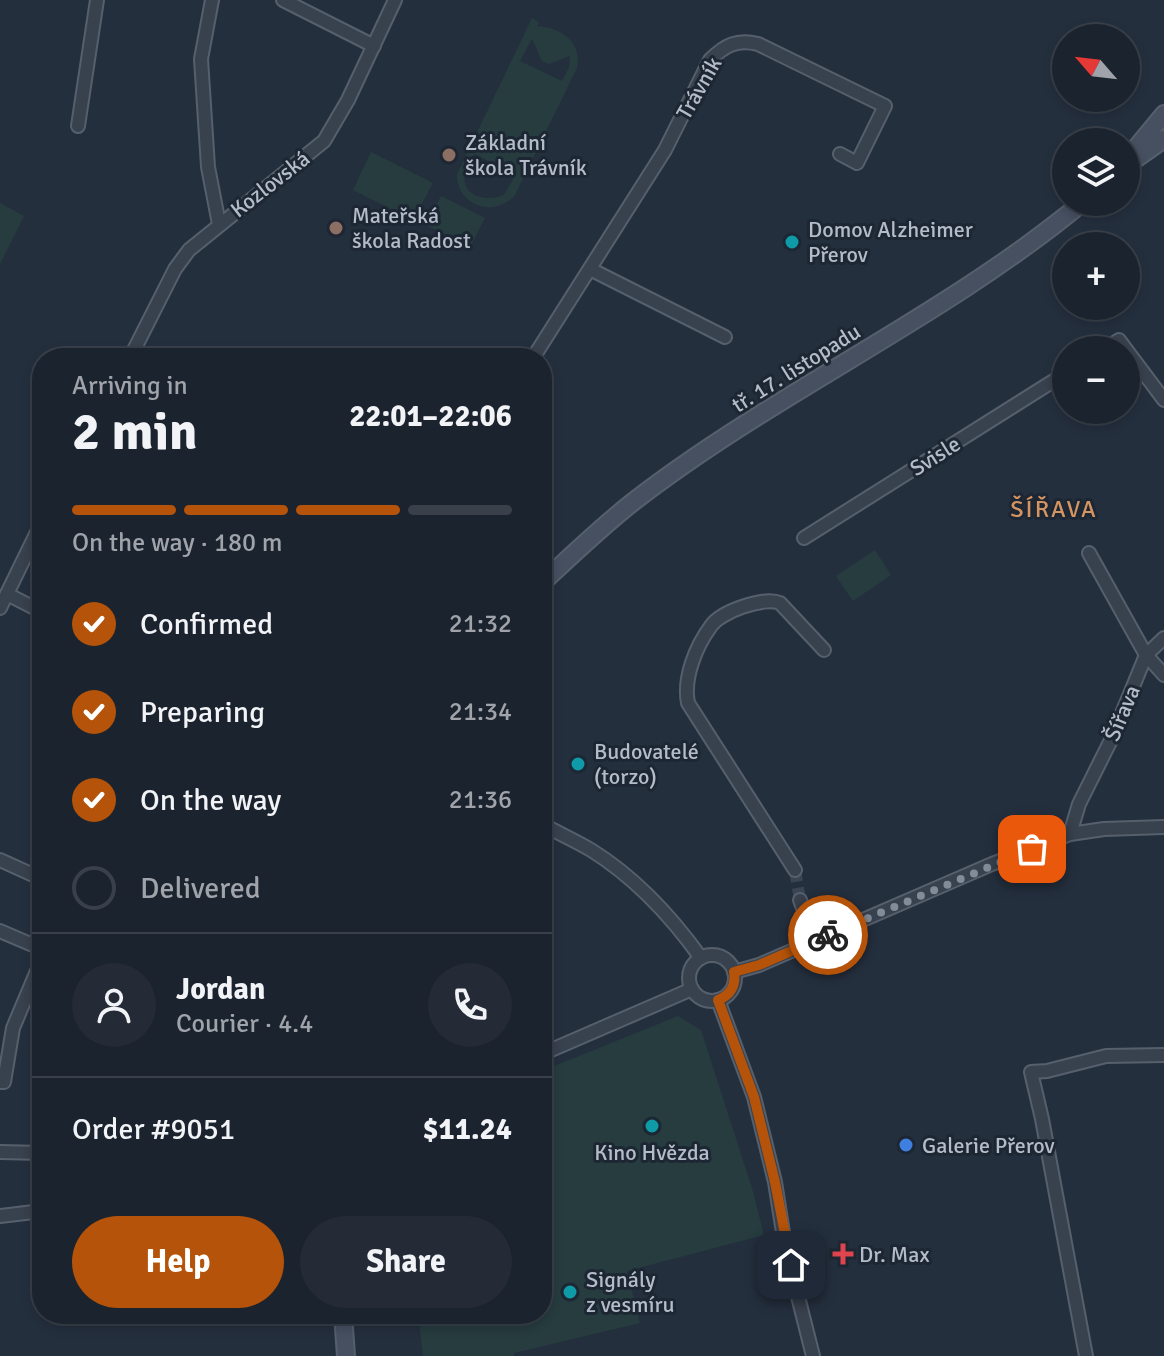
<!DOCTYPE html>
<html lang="en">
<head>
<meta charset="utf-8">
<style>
  :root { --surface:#1b232e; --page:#242b36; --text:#f1f3f6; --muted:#a0a4aa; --line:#39404a; --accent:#b45309 }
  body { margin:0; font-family:Signika,sans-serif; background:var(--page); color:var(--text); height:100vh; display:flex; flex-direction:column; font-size:30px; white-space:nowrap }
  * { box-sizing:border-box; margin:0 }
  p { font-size:26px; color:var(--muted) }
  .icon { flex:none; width:44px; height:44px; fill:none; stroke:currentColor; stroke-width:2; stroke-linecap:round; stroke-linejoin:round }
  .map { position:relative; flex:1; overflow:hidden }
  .side { position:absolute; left:32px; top:348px; width:520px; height:976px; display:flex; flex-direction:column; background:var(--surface); border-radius:32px; box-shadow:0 4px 12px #0003,0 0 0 2px var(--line) }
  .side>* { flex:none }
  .needle { width:52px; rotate:298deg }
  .tools { position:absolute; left:1052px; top:24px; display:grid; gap:16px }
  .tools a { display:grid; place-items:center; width:88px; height:88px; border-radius:50%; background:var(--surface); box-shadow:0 4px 12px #0003,0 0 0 2px var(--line); font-size:40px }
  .pin { position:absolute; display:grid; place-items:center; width:68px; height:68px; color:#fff; margin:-34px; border-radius:16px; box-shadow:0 4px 12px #0006 }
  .courier { position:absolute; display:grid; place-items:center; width:80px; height:80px; margin:-40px; border:6px solid #b45309; border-radius:50%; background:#fff; color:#222; box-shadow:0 2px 10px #0007 }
  .overview em { font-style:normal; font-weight:700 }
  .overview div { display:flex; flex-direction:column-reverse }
  .overview { display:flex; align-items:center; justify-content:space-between; height:136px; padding:0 40px }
  h1 { font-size:52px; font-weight:700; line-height:60px }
  .bar { display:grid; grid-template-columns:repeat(4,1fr); gap:12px 8px; align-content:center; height:96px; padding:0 40px }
  .bar i { height:10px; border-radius:6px; background:var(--line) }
  .bar .on { background:var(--accent) }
  .bar p { grid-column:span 4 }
  .line { display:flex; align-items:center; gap:20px; padding:0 40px; border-top:2px solid var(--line) }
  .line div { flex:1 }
  .round { display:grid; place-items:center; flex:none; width:84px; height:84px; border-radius:42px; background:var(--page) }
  ol { padding:0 40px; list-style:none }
  li { display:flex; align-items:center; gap:24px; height:88px }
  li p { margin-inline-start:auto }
  li .icon { padding:8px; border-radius:50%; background:var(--accent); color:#fff; stroke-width:4 }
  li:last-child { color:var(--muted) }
  li i { width:44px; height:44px; border:4px solid var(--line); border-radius:50% }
  .primary-button { display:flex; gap:16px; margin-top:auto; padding:16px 40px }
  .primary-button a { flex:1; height:92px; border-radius:48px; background:var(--accent); color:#fff; font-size:32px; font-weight:700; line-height:92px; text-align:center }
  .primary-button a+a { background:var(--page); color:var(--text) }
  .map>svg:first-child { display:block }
  .green { fill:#263c3f; fill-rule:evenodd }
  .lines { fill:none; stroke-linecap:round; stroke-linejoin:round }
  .minor-tunnel { stroke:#3a4453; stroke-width:12; stroke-dasharray:12 6; stroke-linecap:butt }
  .minor-casing { stroke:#565f6c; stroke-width:16 }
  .secondary-casing { stroke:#565f6c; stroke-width:20 }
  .minor { stroke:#38414e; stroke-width:12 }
  .secondary { stroke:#465061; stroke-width:16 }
  .done { stroke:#828b98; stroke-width:8; stroke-dasharray:0 14.4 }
  .route { stroke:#b45309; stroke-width:10 }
  .education-dot { fill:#8d6e63; stroke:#1d2633; stroke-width:3 }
  .culture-dot { fill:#0f9aa8; stroke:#1d2633; stroke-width:3 }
  .shop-dot { fill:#3f7fe0; stroke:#1d2633; stroke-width:3 }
  .health-dot { fill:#e0444e; stroke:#1d2633; stroke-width:3 }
  .labels { text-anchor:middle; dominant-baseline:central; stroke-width:6; stroke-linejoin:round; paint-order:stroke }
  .street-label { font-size:22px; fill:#b4bcc9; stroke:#1d2633 }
  .poi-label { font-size:22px; fill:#b4bcc9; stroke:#1d2633; text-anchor:start }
  .neighbourhood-label { font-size:24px; letter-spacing:2px; fill:#d59563; stroke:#1d2633 }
</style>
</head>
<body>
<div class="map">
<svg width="1164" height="1356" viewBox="0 0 1164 1356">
  <rect width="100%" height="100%" fill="#242f3e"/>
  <g class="green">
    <path d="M532,18L539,22L537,26C561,27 583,43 577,68L515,195C494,219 456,205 457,174ZM532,39L542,61L549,64L570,56L569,67L562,81L520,61ZM474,154L516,174L504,195C488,202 460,197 465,173C467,167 471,160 474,154Z"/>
    <path d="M371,152L433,183L413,220L353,190Z"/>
    <path d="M441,196L485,218L470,247L426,225Z"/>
    <path d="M0,203L24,216L0,264Z"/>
    <path d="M875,550L891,575L853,601L836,576Z"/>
    <path d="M678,1016L701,1030L752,1188L764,1235L627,1271L640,1323L514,1353V1356H423L418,1314L359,1320V1314H542V1071Z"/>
  </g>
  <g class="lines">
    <path class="minor-tunnel" d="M795,870L800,900"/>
    <g class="minor-casing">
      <g id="minor">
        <path d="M212,0L201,59L208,167L219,224"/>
        <path d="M283,0L374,46"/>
        <path d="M78,126L97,0"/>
        <path d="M590,269L725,337"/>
        <path d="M134,350L149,358"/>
        <path d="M1103,350L1119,340L1164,400"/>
        <path d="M130,358L175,269L189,250L324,141L348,100L395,0"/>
        <path d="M533,358L665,150L710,60C725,45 737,39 758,44L885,106L857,163L840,154"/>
        <path d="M804,538L1066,373"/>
        <path d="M1089,553L1146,655L1164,675"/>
        <path d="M7,594L42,612"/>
        <path d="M0,608L42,522"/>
        <path d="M542,824C558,833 576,841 591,850C636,878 671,916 701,958"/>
        <path d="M1070,834L1079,804L1111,740L1146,655L1164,638"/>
        <path d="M0,860L42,879"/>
        <path d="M795,870L688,703C683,678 696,646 711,626C720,612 764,596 780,603L824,650"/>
        <path d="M800,900L815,941"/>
        <path d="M0,931L42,949"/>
        <circle cx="712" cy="978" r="23"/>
        <path d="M734,972L759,965L992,864L1070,834L1104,829L1164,827"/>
        <path d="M718,1000L754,1097L775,1182L785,1245L813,1356"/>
        <path d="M542,1054L692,989"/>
        <path d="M0,1082H4L13,1028L42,959"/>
        <path d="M0,1152L42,1153"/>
        <path d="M0,1216L42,1211"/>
        <path d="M1086,1356L1042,1119L1031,1072L1047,1071L1106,1056L1164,1055"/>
      </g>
    </g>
    <g class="secondary-casing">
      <g id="secondary">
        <path d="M1137,158L1164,139"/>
        <path d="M1126,160L1164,114"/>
        <path d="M542,583C571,556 601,527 633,502C775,392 943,318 1083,202"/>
        <path d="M343,1314L346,1356"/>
      </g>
    </g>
    <use href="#minor" class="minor"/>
    <use href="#secondary" class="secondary"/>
  </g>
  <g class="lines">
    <path class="done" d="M828,935L1032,849"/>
    <path class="route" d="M791,1265L775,1182L754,1097L718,1000C731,995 736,985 734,972L759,965L828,935"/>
  </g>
  <g class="education-dot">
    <circle cx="449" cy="155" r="8"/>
    <circle cx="336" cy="228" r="8"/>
  </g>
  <g class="culture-dot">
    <circle cx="792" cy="242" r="8"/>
    <circle cx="578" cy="764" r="8"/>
    <circle cx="652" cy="1126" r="8"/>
    <circle cx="570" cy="1292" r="8"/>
  </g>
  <circle class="shop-dot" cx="906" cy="1145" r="8"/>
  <path class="health-dot" d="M839 1242h8v8h8v8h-8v8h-8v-8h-8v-8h8z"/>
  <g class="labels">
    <g class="street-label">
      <text transform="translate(699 88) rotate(-60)">Trávník</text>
      <text transform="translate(270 184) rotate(-38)">Kozlovská</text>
      <text transform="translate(796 368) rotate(-32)">tř. 17. listopadu</text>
      <text transform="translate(935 456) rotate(-32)">Svisle</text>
      <text transform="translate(1122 713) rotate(-67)">Šířava</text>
    </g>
    <g class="poi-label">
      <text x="465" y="142">Základní<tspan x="465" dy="25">škola Trávník</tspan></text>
      <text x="352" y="215">Mateřská<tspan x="352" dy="25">škola Radost</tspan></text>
      <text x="808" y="229">Domov Alzheimer<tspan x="808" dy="25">Přerov</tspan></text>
      <text x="594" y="751">Budovatelé<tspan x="594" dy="25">(torzo)</tspan></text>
      <text x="922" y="1145">Galerie Přerov</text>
      <text x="652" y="1152" text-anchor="middle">Kino Hvězda</text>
      <text x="859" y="1254">Dr. Max</text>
      <text x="586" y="1279">Signály<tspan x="586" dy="25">z vesmíru</tspan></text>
    </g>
    <g class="neighbourhood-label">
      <text x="1054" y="509">ŠÍŘAVA</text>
    </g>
  </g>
</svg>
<div class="tools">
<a><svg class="needle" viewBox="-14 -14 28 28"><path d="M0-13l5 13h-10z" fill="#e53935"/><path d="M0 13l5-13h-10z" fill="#a0a4aa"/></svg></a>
<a><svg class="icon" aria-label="layers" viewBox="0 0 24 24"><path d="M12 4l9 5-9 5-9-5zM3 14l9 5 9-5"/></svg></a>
<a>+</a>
<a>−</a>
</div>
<div class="pin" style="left:1032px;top:849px;background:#ea580c"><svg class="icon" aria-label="bag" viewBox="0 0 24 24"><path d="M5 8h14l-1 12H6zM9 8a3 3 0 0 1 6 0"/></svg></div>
<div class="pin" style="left:791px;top:1265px;background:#1f2937"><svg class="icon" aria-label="home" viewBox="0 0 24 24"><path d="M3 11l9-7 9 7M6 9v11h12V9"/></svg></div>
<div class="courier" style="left:828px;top:935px"><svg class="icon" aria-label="bike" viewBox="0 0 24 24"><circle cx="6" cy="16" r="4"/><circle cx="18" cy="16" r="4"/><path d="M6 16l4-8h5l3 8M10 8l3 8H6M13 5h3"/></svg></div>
<section class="side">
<div class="overview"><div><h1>2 min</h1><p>Arriving in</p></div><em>22:01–22:06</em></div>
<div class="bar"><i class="on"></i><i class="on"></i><i class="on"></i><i></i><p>On the way · 180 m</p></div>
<ol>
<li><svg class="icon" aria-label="check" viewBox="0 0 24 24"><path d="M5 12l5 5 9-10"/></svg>Confirmed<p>21:32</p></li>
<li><svg class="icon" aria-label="check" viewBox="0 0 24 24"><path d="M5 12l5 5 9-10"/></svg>Preparing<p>21:34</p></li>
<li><svg class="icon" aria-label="check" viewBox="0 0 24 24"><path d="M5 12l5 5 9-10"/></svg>On the way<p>21:36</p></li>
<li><i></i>Delivered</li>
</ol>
<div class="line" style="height:144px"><a class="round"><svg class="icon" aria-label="person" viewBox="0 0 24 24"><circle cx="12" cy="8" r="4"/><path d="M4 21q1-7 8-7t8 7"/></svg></a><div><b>Jordan</b><p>Courier · 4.4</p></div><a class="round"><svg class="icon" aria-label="phone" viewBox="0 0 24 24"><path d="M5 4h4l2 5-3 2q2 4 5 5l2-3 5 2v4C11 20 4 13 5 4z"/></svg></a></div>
<div class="line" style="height:104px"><div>Order #9051</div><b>$11.24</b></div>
<div class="primary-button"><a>Help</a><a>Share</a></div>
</section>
</div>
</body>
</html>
